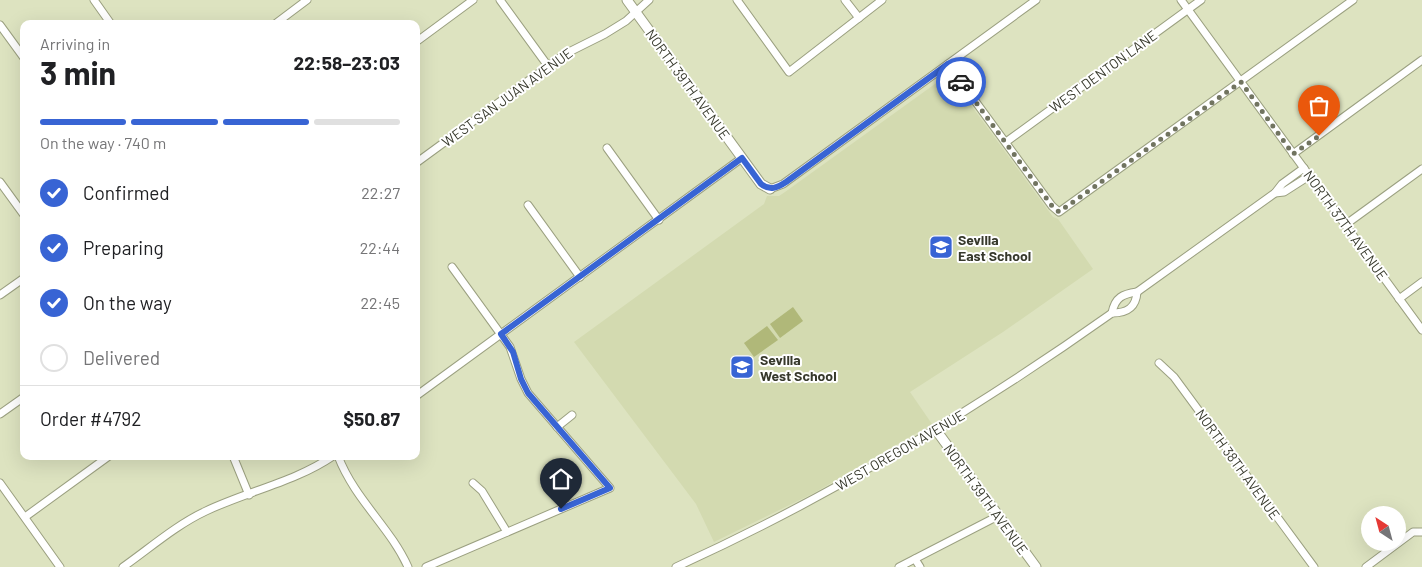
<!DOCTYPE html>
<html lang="en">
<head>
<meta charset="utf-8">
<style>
  :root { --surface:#fff; --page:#f6f6f6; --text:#202124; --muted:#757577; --line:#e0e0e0; --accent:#3864d4 }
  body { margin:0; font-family:Barlow,sans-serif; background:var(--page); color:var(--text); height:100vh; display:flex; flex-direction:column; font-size:19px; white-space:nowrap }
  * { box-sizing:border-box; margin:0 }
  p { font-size:16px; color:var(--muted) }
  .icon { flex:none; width:28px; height:28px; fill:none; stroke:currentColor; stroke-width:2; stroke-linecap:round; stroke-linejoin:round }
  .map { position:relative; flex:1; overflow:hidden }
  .sheet { position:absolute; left:20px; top:20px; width:400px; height:440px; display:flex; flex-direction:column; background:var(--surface); border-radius:10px; box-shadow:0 5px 20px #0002 }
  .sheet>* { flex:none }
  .needle { width:32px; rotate:324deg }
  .fabs { position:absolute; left:1361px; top:506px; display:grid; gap:10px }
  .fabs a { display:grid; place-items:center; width:45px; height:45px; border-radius:50%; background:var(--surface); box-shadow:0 5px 20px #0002; font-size:25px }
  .pin { position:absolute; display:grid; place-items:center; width:42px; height:42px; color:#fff; margin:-51px -21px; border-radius:50% 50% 50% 0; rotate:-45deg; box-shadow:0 0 5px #0007 }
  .pin .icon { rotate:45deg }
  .courier { position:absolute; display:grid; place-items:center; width:50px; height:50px; margin:-25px; border:4px solid #3864d4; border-radius:50%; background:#fff; color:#222; box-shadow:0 1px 6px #0007 }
  .summary em { font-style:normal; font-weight:700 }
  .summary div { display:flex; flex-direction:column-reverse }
  .summary { display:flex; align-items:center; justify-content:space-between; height:85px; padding:0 20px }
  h1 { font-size:32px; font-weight:700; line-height:38px }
  .bar { display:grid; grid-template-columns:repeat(4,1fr); gap:8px 5px; align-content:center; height:60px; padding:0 20px }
  .bar i { height:6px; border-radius:4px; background:var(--line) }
  .bar .selected { background:var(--accent) }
  .bar p { grid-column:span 4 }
  .line { display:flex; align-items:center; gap:12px; padding:0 20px; border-top:1px solid var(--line) }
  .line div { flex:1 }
  ol { padding:0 20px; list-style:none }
  li { display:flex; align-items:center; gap:15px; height:55px }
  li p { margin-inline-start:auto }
  li .icon { padding:5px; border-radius:50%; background:var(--accent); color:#fff; stroke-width:4 }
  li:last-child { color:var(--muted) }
  li i { width:28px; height:28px; border:2px solid var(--line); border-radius:50% }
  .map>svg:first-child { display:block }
  .built { fill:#d3dab0 }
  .green { fill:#b0b879 }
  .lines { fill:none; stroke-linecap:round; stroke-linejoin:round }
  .minor-casing { stroke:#9ba080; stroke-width:9 }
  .tertiary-casing { stroke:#9ba080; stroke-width:11 }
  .minor { stroke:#fff; stroke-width:7 }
  .tertiary { stroke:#fff; stroke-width:9 }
  .done { stroke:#717460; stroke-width:5; stroke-dasharray:0 9 }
  .route { stroke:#3864d4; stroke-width:6 }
  .labels { text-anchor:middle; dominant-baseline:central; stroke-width:4; stroke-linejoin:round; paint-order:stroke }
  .street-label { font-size:14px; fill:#37392c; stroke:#fff }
  .poi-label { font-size:14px; font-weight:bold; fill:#37392c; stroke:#fff; text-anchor:start }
</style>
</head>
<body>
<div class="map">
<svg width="1422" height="567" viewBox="0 0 1422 567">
  <rect width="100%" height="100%" fill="#dde3c0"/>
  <path class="built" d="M946,76L951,78L1053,217L1058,219L1093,269L1003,332L910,392L932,424L814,493L714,542L696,504L574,342L764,204L767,196H779L785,192Z"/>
  <g class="green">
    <path d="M793,307L803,321L780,338L770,324Z"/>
    <path d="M767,326L778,340L754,357L744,343Z"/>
  </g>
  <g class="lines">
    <g class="minor-casing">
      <g id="minor">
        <path d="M94,0L111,24"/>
        <path d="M500,0L548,66"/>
        <path d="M737,0L789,72L882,0"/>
        <path d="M845,0L859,18"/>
        <path d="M1181,0L1422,330"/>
        <path d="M275,24L307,0"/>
        <path d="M0,25L24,58"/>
        <path d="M416,42L473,0"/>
        <path d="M948,64L1052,206L1059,212L1353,0"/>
        <path d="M1006,142L1201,0"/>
        <path d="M607,148L659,220"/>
        <path d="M1293,154L1422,60"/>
        <path d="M416,163L565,54L605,34L626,21L649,0"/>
        <path d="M0,182L24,215"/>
        <path d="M770,189L783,184L1036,0"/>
        <path d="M1275,193L1284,192L1309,176"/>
        <path d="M528,205L580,277"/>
        <path d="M1345,225L1422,169"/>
        <path d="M0,295L24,278"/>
        <path d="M1399,299L1422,282"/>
        <path d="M1112,313C1115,297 1123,294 1137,292L1275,193L1282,184L1304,168"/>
        <path d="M1159,363L1174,377L1314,567"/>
        <path d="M416,396L742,158"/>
        <path d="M0,414L24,397"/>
        <path d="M557,427L572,415"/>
        <path d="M233,456L249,495"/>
        <path d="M338,456C355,500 390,527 408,567"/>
        <path d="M0,483L60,567"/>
        <path d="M473,483L482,491L507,532"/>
        <path d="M25,517L109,456"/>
        <path d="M915,559L920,567"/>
        <path d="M123,567C150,548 176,525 206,511C248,491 295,482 333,456"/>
        <path d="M426,567L610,488L528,393L521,379L510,347L452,267"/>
        <path d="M676,567C830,497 974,411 1112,313C1127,313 1136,308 1137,292"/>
        <path d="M899,567L998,516"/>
        <path d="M1366,567L1413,532H1422"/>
      </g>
    </g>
    <g class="tertiary-casing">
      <g id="tertiary">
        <path d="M627,0L761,184L770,189"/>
        <path d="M936,430L1036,567"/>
      </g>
    </g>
    <use href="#minor" class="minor"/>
    <use href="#tertiary" class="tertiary"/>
  </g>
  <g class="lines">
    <path class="done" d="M961,82L1052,206L1059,212L1241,82L1293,154L1319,136"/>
    <path class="route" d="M561,509L610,488L528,393L521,379L513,352L501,334L742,158L761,184C770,191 777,188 786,182L948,64L961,82"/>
  </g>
  <defs>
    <g id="school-square" transform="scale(1.25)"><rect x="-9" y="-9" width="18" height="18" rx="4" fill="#3864d4" stroke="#fff"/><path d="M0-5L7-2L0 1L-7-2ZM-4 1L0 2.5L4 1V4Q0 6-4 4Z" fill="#fff"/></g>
  </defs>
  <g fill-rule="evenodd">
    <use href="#school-square" x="941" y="247"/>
    <use href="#school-square" x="742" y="367"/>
  </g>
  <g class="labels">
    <g class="street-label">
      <text transform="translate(1103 71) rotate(-36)">WEST DENTON LANE</text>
      <text transform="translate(688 84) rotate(54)">NORTH 39TH AVENUE</text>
      <text transform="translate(507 97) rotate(-36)">WEST SAN JUAN AVENUE</text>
      <text transform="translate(1346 225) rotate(54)">NORTH 37TH AVENUE</text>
      <text transform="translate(900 450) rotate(-30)">WEST OREGON AVENUE</text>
      <text transform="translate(1238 464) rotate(54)">NORTH 38TH AVENUE</text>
      <text transform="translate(986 499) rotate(54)">NORTH 39TH AVENUE</text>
    </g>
    <g class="poi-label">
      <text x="958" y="239">Sevilla<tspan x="958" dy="16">East School</tspan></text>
      <text x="760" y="359">Sevilla<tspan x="760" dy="16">West School</tspan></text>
    </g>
  </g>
</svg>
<div class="fabs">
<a><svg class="needle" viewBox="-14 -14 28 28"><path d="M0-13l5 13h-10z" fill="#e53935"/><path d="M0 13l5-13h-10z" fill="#757577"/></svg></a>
</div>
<div class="pin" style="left:1319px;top:136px;background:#ea580c"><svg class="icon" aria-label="bag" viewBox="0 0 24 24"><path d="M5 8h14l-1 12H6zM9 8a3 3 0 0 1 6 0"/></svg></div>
<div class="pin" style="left:561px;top:509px;background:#1f2937"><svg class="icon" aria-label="home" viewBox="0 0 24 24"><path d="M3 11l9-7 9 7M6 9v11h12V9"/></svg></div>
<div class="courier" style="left:961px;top:82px"><svg class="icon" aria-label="car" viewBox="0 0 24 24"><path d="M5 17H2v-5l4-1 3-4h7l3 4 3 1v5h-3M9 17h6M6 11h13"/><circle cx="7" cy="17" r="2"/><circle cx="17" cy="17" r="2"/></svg></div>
<section class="sheet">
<div class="summary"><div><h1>3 min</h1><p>Arriving in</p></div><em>22:58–23:03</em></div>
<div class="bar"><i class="selected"></i><i class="selected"></i><i class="selected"></i><i></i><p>On the way · 740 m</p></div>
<ol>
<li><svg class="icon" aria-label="check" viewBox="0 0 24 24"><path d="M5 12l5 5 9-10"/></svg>Confirmed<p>22:27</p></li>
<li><svg class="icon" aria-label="check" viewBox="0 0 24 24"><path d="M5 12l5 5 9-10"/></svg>Preparing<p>22:44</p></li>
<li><svg class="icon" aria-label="check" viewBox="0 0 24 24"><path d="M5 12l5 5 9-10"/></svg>On the way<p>22:45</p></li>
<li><i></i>Delivered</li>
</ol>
<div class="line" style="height:65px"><div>Order #4792</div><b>$50.87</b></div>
</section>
</div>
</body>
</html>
